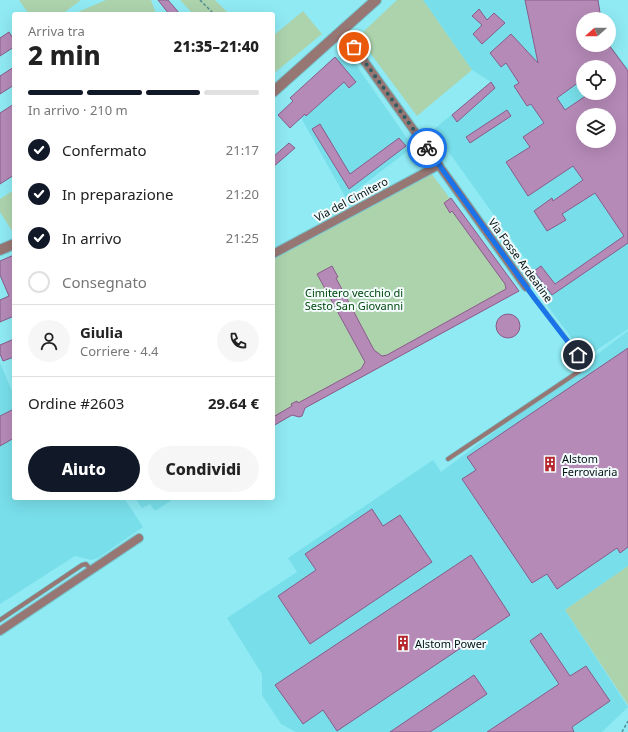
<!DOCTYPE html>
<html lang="it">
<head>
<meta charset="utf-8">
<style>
  :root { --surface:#fff; --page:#f6f6f6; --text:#222; --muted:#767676; --line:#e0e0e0; --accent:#111827 }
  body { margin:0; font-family:"Noto Sans",sans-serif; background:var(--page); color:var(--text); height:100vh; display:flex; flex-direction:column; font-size:15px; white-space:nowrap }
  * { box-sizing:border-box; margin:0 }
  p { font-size:13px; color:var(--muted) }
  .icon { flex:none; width:22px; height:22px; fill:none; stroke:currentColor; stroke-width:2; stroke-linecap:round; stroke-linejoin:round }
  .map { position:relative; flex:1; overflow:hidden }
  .sheet { position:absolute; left:12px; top:12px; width:263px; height:488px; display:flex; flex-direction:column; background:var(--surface); border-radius:4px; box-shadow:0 4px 16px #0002 }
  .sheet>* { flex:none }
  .needle { width:26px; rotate:249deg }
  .controls { position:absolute; left:576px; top:12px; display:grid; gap:8px }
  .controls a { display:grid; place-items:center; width:40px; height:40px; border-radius:50%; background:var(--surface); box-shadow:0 4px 16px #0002; font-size:20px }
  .pin { position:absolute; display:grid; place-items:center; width:34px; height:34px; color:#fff; margin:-17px; border:2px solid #fff; border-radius:50%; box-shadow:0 1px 4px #0007 }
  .courier { position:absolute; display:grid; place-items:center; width:40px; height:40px; margin:-20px; border:3px solid #1a73e8; border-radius:50%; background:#fff; color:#222; box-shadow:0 1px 5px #0007 }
  .overview em { font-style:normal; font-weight:800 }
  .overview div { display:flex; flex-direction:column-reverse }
  .overview { display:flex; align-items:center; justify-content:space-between; height:68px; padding:0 16px }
  h1 { font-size:26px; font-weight:800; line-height:30px }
  .bar { display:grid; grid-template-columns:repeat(4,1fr); gap:6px 4px; align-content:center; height:48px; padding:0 16px }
  .bar i { height:5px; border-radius:3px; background:var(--line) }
  .bar .on { background:var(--accent) }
  .bar p { grid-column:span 4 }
  .line { display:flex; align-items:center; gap:10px; padding:0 16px; border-top:1px solid var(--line) }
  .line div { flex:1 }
  .round { display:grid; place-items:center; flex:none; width:42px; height:42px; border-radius:21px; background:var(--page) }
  ol { padding:0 16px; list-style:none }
  li { display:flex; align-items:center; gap:12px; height:44px }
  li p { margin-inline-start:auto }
  li .icon { padding:4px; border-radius:50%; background:var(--accent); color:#fff; stroke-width:4 }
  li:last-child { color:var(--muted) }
  li i { width:22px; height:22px; border:2px solid var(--line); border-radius:50% }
  .primary-button { display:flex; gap:8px; margin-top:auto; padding:8px 16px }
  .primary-button a { flex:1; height:46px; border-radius:24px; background:var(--accent); color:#fff; font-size:16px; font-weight:800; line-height:46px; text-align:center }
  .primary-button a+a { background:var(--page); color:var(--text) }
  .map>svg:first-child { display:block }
  .built { fill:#78deea; fill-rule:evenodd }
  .green { fill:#add3ad }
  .building { fill:#b58ab7; stroke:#885c8a; fill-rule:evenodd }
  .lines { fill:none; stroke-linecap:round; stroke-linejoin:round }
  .service-casing { stroke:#78c7d0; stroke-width:5.5 }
  .minor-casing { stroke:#78c7d0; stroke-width:10 }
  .tertiary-casing { stroke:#78c7d0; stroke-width:12 }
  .path { stroke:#528d94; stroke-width:1.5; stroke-dasharray:3 2; stroke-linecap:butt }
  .service { stroke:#967774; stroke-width:4 }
  .minor { stroke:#967774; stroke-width:8 }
  .tertiary { stroke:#967774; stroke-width:10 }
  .done { stroke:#325c61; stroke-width:4; stroke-dasharray:0 7.2 }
  .route { stroke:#1a73e8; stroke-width:5 }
  .labels { text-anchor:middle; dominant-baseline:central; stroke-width:4; stroke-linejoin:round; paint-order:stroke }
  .street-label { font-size:11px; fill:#001012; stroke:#f3fbfc }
  .park-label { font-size:11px; fill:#00480d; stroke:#f3fbfc }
  .poi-label { font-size:11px; fill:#001012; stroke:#f3fbfc; text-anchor:start }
</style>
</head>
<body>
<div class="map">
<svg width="628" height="732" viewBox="0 0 628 732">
  <rect width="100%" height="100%" fill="#8feaf4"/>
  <g class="built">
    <path d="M423,0H598L601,19H583V45L609,44L628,68V329L586,357L531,284L534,271L433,130L491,82L472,70ZM583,67H609V93H583ZM583,115H609V141H583Z"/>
    <path d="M335,57L352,59L413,147L346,198L290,98Z"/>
    <path d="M628,331V566L565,610L628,707L602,732H296L281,724L262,695V674L227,618L297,572L288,558L433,460L441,472Z"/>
    <path d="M0,363L12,391H14V498H124L143,527L98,558L91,560L75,556L0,604Z"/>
    <path d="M135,498H175L155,511L150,504L142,508Z"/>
  </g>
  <g class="green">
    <path d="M19,0H81L62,14H29Z"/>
    <path d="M106,0H151L156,14H79L78,12Z"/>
    <path d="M180,0H215L229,14H193Z"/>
    <path d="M397,0H423L472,70L417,116L365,46L363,32Z"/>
    <path d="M303,11L322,34L273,74V36Z"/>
    <path d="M431,173L519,291L273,426V258Z"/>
    <path d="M14,190V234L0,212V199Z"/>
    <path d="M628,566V705L565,610Z"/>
  </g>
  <g class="building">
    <path d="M158,0H168L180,14H169Z"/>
    <path d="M525,0H598L601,19H583V45H609L628,71V243L552,295L534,271L541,266L555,284L624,236L595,193L562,214L566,220L547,231L534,211L552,198L553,201L583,180L573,166L528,196L506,162L530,147L523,137L544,123L531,104L527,106L514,86L519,83L506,63L501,67L490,53L511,34L538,63ZM583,67H609V93H590L565,110L557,98L583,79ZM583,115H609V141H583Z"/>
    <path d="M479,9L487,20L494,13L505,23L482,44L473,34L482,25L472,16Z"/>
    <path d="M9,32L14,40V47L0,56V38Z"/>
    <path d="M335,57L356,82L349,88L344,82L306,116L305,114L290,128L278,115L293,101L290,98Z"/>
    <path d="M14,67V85L0,94V76Z"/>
    <path d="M491,82L495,88L457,122L452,115Z"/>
    <path d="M14,104V175L0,184V113Z"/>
    <path d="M507,110L511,116L470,143L466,137Z"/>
    <path d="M320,124L350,174L399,138L406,146L349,189L312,129Z"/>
    <path d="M289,143L295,148L273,167V157Z"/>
    <path d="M451,198L519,291L305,408L302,416L299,417L292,415L273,426V417L292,406L291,404L297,401L298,403L361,369L365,362L317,274L332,266L338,277L336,278L374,350L382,356L387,355L506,289L505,284L452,211L450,213L444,203Z"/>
    <path d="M14,255V316L0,322V300L9,296L0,275V261Z"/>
    <circle cx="508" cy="326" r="12"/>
    <path d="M14,339V357L3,361L0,354V345Z"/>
    <path d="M628,348V547L620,553L617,548L557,589L547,574L532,583L462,479L476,470L467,457Z"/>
    <path d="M14,409V438L0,446V416Z"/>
    <path d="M372,509L383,526L400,515L432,562L310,644L278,596L316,570L305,554Z"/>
    <path d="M471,555L510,615L337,731L323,710L303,724L275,685Z"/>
    <path d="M541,633L570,676L586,666L610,701L572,727L574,732H487L559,684L530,641Z"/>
    <path d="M474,675L487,694L430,732H390Z"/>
  </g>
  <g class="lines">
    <g class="service-casing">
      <g id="service">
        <path d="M448,459L587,366L526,287"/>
        <path d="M0,620L82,565L86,564L91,570"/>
      </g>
    </g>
    <g class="minor-casing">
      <g id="minor">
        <path d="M342,30L526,287"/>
        <path d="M273,254L439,165"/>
        <path d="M0,631L139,538"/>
      </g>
    </g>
    <g class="tertiary-casing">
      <g id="tertiary">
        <path d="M273,92L376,0"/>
        <path d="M0,250L14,244"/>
      </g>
    </g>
    <g class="path">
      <path d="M200,0L214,14"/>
      <path d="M622,732L628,721"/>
    </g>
    <use href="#service" class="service"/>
    <use href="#minor" class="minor"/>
    <use href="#tertiary" class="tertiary"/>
  </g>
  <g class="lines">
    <path class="done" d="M354,47L427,148"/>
    <path class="route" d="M427,148L535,299L578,355"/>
  </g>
  <defs>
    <g id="building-bare" transform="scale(1.2)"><path d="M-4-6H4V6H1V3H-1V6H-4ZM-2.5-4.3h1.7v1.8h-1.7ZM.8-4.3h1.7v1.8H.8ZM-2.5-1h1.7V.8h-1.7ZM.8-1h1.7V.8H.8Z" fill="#b7262c" stroke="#f3fbfc" stroke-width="2.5" paint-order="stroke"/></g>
  </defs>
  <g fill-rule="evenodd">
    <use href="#building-bare" x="550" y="464"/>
    <use href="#building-bare" x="403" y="643"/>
  </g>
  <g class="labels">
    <g class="street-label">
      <text transform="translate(351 199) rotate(-28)">Via del Cimitero</text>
      <text transform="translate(521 260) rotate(54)">Via Fosse Ardeatine</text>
    </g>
    <g class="park-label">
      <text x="354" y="292">Cimitero vecchio di<tspan x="354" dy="13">Sesto San Giovanni</tspan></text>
    </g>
    <g class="poi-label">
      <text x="562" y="458">Alstom<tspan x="562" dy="13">Ferroviaria</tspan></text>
      <text x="415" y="643">Alstom Power</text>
    </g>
  </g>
</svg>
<div class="controls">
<a><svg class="needle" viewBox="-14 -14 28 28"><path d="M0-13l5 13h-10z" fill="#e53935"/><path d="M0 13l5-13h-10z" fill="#767676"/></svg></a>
<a><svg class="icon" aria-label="locate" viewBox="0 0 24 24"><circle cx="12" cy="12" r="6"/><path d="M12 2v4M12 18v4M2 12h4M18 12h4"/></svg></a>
<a><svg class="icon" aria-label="layers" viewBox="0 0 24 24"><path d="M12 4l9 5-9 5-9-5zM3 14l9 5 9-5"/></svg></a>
</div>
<div class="pin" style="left:354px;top:47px;background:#ea580c"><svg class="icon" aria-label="bag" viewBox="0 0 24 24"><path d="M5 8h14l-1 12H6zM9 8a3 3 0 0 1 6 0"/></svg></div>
<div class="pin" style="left:578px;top:355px;background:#1f2937"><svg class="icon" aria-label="home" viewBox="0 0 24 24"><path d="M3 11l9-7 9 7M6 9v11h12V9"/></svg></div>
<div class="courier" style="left:427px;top:148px"><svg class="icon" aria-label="bike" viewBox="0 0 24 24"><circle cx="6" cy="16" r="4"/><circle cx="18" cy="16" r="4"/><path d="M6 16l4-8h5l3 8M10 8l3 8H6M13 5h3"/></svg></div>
<section class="sheet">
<div class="overview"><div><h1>2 min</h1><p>Arriva tra</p></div><em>21:35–21:40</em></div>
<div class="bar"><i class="on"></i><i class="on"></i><i class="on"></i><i></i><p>In arrivo · 210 m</p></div>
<ol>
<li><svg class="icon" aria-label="check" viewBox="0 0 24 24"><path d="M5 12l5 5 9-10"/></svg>Confermato<p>21:17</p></li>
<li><svg class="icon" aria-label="check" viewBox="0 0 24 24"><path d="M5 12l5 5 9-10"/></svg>In preparazione<p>21:20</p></li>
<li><svg class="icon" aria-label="check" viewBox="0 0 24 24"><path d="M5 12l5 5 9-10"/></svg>In arrivo<p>21:25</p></li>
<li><i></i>Consegnato</li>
</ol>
<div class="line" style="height:72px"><a class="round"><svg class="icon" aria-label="person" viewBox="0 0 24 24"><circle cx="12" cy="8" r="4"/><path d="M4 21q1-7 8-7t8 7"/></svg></a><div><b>Giulia</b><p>Corriere · 4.4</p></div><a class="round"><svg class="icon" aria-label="phone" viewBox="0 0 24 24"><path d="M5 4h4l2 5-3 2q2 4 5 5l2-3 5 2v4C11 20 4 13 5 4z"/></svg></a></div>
<div class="line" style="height:52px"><div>Ordine #2603</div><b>29.64 €</b></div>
<div class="primary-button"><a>Aiuto</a><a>Condividi</a></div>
</section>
</div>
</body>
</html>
